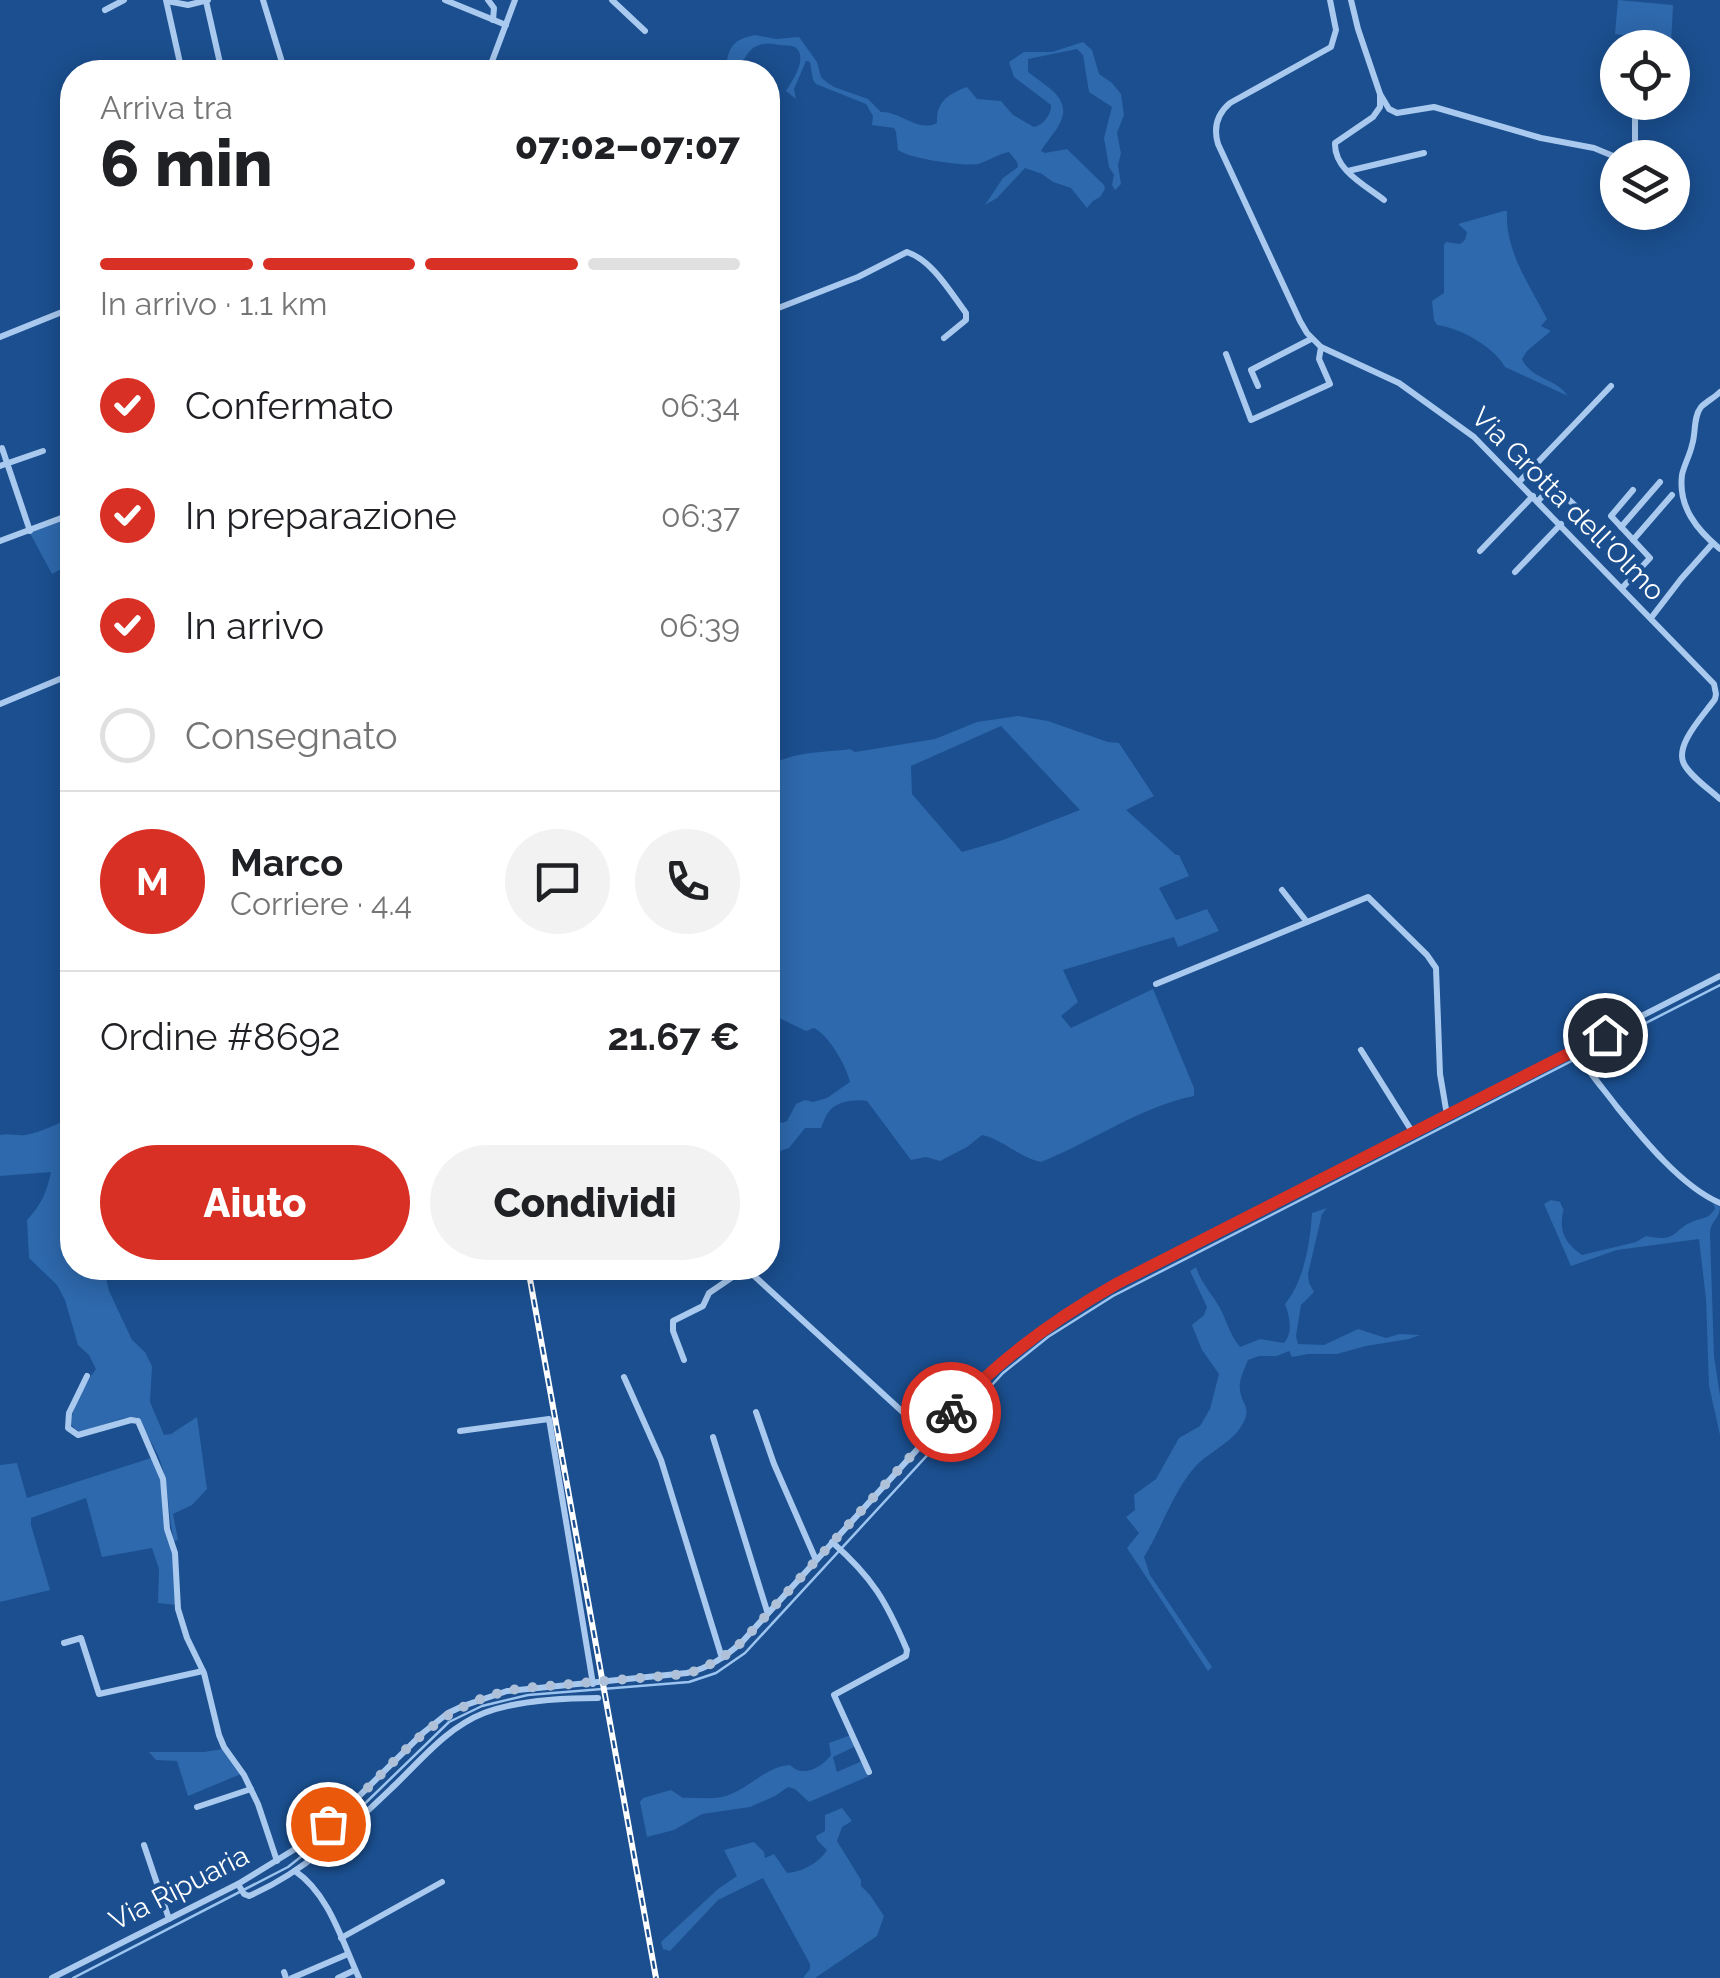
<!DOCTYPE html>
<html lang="it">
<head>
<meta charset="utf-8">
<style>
  :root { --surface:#fff; --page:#f2f2f2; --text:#202124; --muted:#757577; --line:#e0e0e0; --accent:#d93025 }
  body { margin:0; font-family:Raleway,sans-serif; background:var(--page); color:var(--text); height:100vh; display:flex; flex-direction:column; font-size:38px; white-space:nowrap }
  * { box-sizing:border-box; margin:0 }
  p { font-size:32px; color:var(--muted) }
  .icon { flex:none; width:55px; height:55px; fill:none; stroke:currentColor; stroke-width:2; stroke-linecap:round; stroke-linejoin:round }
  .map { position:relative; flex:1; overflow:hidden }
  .details { position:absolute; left:60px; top:60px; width:720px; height:1220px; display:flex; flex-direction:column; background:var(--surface); border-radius:40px; box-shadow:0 5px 25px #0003 }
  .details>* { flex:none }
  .buttons { position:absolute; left:1600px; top:30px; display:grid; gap:20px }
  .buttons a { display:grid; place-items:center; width:90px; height:90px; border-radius:50%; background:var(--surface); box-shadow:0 5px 25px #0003; font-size:50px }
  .pin { position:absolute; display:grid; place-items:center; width:85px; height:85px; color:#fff; margin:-42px; border:5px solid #fff; border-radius:50%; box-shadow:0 2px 10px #0007 }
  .courier { position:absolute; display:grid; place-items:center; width:100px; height:100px; margin:-50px; border:8px solid #d93025; border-radius:50%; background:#fff; color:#222; box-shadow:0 2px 12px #0007 }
  .head em { font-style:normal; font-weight:800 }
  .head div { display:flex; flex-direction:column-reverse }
  .head { display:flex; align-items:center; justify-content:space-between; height:170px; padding:0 40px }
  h1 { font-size:65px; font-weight:800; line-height:75px }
  .bar { display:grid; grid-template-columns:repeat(4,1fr); gap:15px 10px; align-content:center; height:120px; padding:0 40px }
  .bar i { height:12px; border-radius:8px; background:var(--line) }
  .bar .on { background:var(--accent) }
  .bar p { grid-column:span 4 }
  .line { display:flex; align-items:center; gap:25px; padding:0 40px; border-top:2px solid var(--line) }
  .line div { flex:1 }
  .round { display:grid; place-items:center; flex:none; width:105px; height:105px; border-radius:52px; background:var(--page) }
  ol { padding:0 40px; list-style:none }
  li { display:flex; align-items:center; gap:30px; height:110px }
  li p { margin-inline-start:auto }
  li .icon { padding:10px; border-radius:50%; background:var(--accent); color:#fff; stroke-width:4 }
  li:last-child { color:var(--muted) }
  li i { width:55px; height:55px; border:5px solid var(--line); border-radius:50% }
  .cta { display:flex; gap:20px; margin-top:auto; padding:20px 40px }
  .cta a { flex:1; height:115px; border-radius:60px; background:var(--accent); color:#fff; font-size:40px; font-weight:800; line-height:115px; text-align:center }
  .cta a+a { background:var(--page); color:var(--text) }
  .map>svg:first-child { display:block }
  .grass { fill:#2e69ad; fill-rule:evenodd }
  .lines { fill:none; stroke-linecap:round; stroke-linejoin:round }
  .stream { stroke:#9cc4f0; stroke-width:2.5 }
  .minor { stroke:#a9c9ee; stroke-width:6 }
  .rail-casing { stroke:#fff; stroke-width:6 }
  .rail { stroke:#1b4f8f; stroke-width:2.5; stroke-dasharray:8; stroke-linecap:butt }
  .done { stroke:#afc1d8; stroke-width:10; stroke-dasharray:0 18 }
  .route { stroke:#d93025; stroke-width:12 }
  .labels { text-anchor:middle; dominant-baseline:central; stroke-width:8; stroke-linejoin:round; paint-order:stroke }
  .street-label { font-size:28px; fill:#fff; stroke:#1b4f8f }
</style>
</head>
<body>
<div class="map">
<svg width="1720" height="1978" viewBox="0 0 1720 1978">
  <rect width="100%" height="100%" fill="#1b4f8f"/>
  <g class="grass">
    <path d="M1618,0L1673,5L1671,45L1639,43V37L1615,34Z"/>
    <path d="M755,35L776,39L799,37L817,62L821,77L825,81L834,87L868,99L881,112C901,111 917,133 937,123C936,102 948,94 967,87L977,99L1001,101L1013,115L1034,127C1043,125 1052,114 1051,105L1014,77L1009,62L1024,52H1052L1083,42L1092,50L1099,74L1112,83L1121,94L1124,115L1117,133L1121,153L1118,165L1121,184L1115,190L1112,185L1114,175L1109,167L1104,138L1112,107L1089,92L1083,55L1077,49L1028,59V72C1044,85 1073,98 1060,123C1055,133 1047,141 1041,151L1045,153L1067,149L1104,185L1105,189L1100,197L1093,201L1087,208L1071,188L1053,182L1042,174L1025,168L997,198L985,205L1003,178L1018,167L1017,162L1009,152C998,154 988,161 978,164C964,167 908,158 898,150L896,132L894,128L872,125L873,116L866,104L816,84L813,80L810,62L806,61L794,89L796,99L786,91C792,81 809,58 795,47C792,45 783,46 780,45C772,44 765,42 757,46C746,50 746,62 735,67L734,72H719L714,70L716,66L727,60C731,42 738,39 755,35Z"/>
    <path d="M1504,211H1507C1505,251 1529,284 1547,319L1541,326L1551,331L1527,351L1522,359C1532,380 1555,377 1568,396L1505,367C1493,346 1460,328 1437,325L1434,320L1432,301L1444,293V245L1446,242L1460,244L1465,240L1467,232L1458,224Z"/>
    <path d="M72,515V563L52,574L30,533Z"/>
    <path d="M1018,716L1048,721L1108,742L1119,743L1154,796L1126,810L1176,855H1179L1189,876L1159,888L1176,920L1207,909L1219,931L1178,947L1174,937L1063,970L1078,1002L1061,1016L1071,1028L1153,989L1194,1088V1096C1139,1107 1092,1142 1041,1162C1020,1158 1004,1140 982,1135L967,1147L940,1161L926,1157L911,1160L867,1101C856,1099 835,1101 828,1113C825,1117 823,1123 821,1128H805L789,1148L774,1153L768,1158V1121L777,1120L782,1123L787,1121L796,1104L805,1100L813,1102L827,1098L850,1082C847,1067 828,1034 814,1028L806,1031L775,1016L768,1008V767C793,751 821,753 850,749L855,752L935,739L977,722ZM1001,726L1080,810L1000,841L962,852L912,794L911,766Z"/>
    <path d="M72,1117V1268H104L109,1291L132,1340L145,1352L152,1366L150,1402L164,1435L171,1434L197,1417L207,1489L192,1505L173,1514L178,1540L174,1541C168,1515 169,1486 160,1460C154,1445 144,1431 137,1417L124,1418L80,1432C78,1430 75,1429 73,1427C66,1416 88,1379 96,1369L89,1355L78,1345L65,1300L57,1285L29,1258L27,1220C41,1205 47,1192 51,1172L0,1176V1135C9,1133 16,1136 25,1135C42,1132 57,1124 72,1117Z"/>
    <path d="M1551,1200L1560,1202C1566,1216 1563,1204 1562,1219C1560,1236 1570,1247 1582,1255L1636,1242L1646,1236C1679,1243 1671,1230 1694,1221C1705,1217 1708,1219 1715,1209L1713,1203L1720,1207C1720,1218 1710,1222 1710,1233L1714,1356L1720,1396V1435L1709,1386L1706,1299L1699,1239L1617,1250L1571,1266L1544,1204Z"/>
    <path d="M1327,1208L1322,1214L1308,1274L1309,1283L1314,1292L1301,1305L1296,1336L1298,1344L1324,1345L1358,1329L1386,1338L1399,1334L1420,1335L1409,1339L1366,1346L1337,1354H1308L1292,1357L1289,1351L1277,1356H1259L1248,1360C1245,1368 1238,1381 1240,1390C1241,1402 1250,1406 1245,1419C1235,1443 1210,1450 1194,1468C1172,1494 1162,1528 1144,1557L1150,1575L1212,1667L1208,1671L1127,1548L1139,1533L1126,1517L1135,1510L1134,1495L1156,1479L1179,1438L1200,1426L1210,1409L1219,1374L1202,1350L1192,1325L1204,1315L1207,1307L1190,1271L1196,1267C1201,1283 1213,1295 1221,1310C1227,1323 1231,1336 1240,1347L1260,1339L1284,1343C1293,1333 1290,1317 1285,1304C1304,1281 1310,1244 1312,1213Z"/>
    <path d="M154,1457L159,1466L174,1559L177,1605L158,1603L159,1569L152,1548L102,1557L86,1498L31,1518V1525L50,1590L0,1602V1465L17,1463L27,1498Z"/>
    <path d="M851,1735L856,1746L833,1757L837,1772L862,1761L869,1776L809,1802L795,1789L788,1787L775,1796L750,1807L702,1814L674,1830L647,1837L640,1802L643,1798L671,1790L683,1798C699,1797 716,1801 731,1794C753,1785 766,1767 790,1765C803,1778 821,1768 831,1755L829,1743Z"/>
    <path d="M223,1749L241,1774L188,1796L177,1761L156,1760L149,1752H204Z"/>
    <path d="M842,1808L852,1821L842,1827L837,1841L861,1880V1886L870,1895L884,1916L877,1936L815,1978H803L810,1969V1964L763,1878L718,1900L670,1951L663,1949L661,1942L718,1889L737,1876L724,1850L754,1842L764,1852L765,1858L774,1854L787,1873C802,1872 819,1863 827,1850L817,1840L816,1836L825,1831V1815Z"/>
  </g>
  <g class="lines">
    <path class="stream" d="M73,1978L288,1867L350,1818L449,1722L482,1706L528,1695L689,1682L716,1673L745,1653L1003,1373L1048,1337L1113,1296L1720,985"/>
    <g class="minor">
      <path d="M166,0L182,72"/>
      <path d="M263,0L285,72"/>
      <path d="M445,0L506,25"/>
      <path d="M488,0L494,8L493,20"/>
      <path d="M612,0L645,31"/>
      <path d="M1330,0L1336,30L1331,47L1230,103C1217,114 1213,127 1218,144L1300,321L1307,333L1321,347L1399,383L1474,437L1714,684L1716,694L1715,699C1704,715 1674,745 1684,764C1691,777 1709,789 1720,799"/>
      <path d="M1351,0L1358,29L1380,94V107L1373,117L1335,143C1334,170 1365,185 1384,200"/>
      <path d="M167,1L188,5L208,0"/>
      <path d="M206,1L222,72"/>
      <path d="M105,10L124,0"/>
      <path d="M488,72L515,0"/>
      <path d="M1380,94L1389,109L1397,113L1434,107L1541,138L1594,148L1618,158"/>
      <path d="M1635,158V102"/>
      <path d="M1348,171L1424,153"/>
      <path d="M768,312L858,277L907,252C933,261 950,292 966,313V320L944,338"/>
      <path d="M0,337L72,308"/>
      <path d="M1226,354L1251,420L1330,384L1319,359L1321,347"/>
      <path d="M1258,386L1251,370L1311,339"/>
      <path d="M1720,392C1715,397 1706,402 1701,407C1693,417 1696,434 1692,445C1690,455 1684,465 1682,475C1678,507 1697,530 1720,549"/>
      <path d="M2,448L30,531"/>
      <path d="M0,466L43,451"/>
      <path d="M1519,482L1611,386"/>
      <path d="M1538,501L1553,485L1582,512"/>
      <path d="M1621,527L1660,482"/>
      <path d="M1633,540L1672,495"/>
      <path d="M0,541L72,514"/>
      <path d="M1480,551L1533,496"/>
      <path d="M1515,572L1561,524"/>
      <path d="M1622,588L1650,558L1611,516L1633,490"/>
      <path d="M1651,618L1681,579L1713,543"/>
      <path d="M0,704L72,674"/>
      <path d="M1282,890L1307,922"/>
      <path d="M1156,984L1368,897L1427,955L1436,968L1440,1074L1447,1115"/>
      <path d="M1361,1050L1413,1133"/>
      <path d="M1576,1050C1587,1071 1603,1088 1617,1107C1643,1139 1682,1187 1720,1203"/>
      <path d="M684,1360L673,1331V1321L703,1306L709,1293L734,1276L751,1273L930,1437"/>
      <path d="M87,1376L69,1413L68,1428L78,1435L131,1420L138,1421L163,1479L167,1529L175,1553L178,1609L187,1638L204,1673L219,1735L224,1747L244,1775L258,1804L277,1861"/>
      <path d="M624,1377L661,1460L722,1658"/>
      <path d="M756,1412L774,1464L816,1560"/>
      <path d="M460,1431L549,1419L593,1684"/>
      <path d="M713,1437L767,1611"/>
      <path d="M832,1542C873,1578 886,1601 907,1650L906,1656L834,1695L869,1772"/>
      <path d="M64,1643L81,1638L99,1694L203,1671"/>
      <path d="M197,1807L251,1789"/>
      <path d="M144,1845L169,1919"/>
      <path d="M295,1871C329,1894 342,1941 359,1978"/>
      <path d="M238,1884L244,1894L249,1896C305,1872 351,1827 395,1785C422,1759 448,1727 484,1713C518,1700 561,1698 598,1698"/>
      <path d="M341,1938L442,1882"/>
      <path d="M284,1972L286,1978"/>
      <path d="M52,1978L238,1884L295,1849L344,1811L423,1733L448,1713L463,1706L507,1691L687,1673C709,1668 725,1657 742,1642L965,1397L992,1371L1023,1345L1079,1305L1118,1283L1720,976"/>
      <path d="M292,1978L348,1954"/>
      <path d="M338,1978L355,1970"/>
    </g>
    <g class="rail-casing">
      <path id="rail" d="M528,1268L656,1978"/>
    </g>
    <use href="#rail" class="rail"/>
  </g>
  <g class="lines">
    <path class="done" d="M328,1824C397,1769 427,1702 524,1688L686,1674C709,1667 725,1657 742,1642L951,1412"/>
    <path class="route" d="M951,1412C999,1359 1056,1318 1118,1283L1605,1035"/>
  </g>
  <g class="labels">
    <g class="street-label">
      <text transform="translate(1568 504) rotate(45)">Via Grotta dell'Olmo</text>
      <text transform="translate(179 1888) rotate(-27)">Via Ripuaria</text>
    </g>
  </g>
</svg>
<div class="buttons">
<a><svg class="icon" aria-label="locate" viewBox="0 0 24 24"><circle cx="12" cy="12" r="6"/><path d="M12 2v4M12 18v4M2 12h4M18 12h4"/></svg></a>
<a><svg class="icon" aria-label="layers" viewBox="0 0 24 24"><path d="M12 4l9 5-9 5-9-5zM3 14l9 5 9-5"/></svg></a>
</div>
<div class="pin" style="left:328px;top:1824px;background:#ea580c"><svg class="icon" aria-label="bag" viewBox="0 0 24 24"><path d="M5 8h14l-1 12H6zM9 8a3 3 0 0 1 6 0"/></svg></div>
<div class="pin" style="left:1605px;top:1035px;background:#1f2937"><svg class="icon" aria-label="home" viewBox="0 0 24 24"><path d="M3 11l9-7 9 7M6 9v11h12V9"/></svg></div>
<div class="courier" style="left:951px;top:1412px"><svg class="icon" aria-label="bike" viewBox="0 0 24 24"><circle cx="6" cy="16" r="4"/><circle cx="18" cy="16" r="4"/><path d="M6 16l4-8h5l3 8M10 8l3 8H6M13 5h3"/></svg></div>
<section class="details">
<div class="head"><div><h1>6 min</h1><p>Arriva tra</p></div><em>07:02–07:07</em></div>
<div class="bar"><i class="on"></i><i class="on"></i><i class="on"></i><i></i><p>In arrivo · 1.1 km</p></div>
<ol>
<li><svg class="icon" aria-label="check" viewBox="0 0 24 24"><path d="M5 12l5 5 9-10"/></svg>Confermato<p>06:34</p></li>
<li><svg class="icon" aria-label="check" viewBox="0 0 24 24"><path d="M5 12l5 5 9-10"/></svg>In preparazione<p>06:37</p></li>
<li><svg class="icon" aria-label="check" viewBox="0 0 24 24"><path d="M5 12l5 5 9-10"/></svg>In arrivo<p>06:39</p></li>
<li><i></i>Consegnato</li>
</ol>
<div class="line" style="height:180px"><b class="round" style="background:var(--accent);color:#fff">M</b><div><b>Marco</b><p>Corriere · 4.4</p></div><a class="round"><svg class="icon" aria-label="chat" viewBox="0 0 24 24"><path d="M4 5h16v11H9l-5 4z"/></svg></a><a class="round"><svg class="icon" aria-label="phone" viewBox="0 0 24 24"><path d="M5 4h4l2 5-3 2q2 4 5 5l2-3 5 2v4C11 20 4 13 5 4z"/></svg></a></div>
<div class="line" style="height:130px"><div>Ordine #8692</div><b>21.67 €</b></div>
<div class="cta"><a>Aiuto</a><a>Condividi</a></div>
</section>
</div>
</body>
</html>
